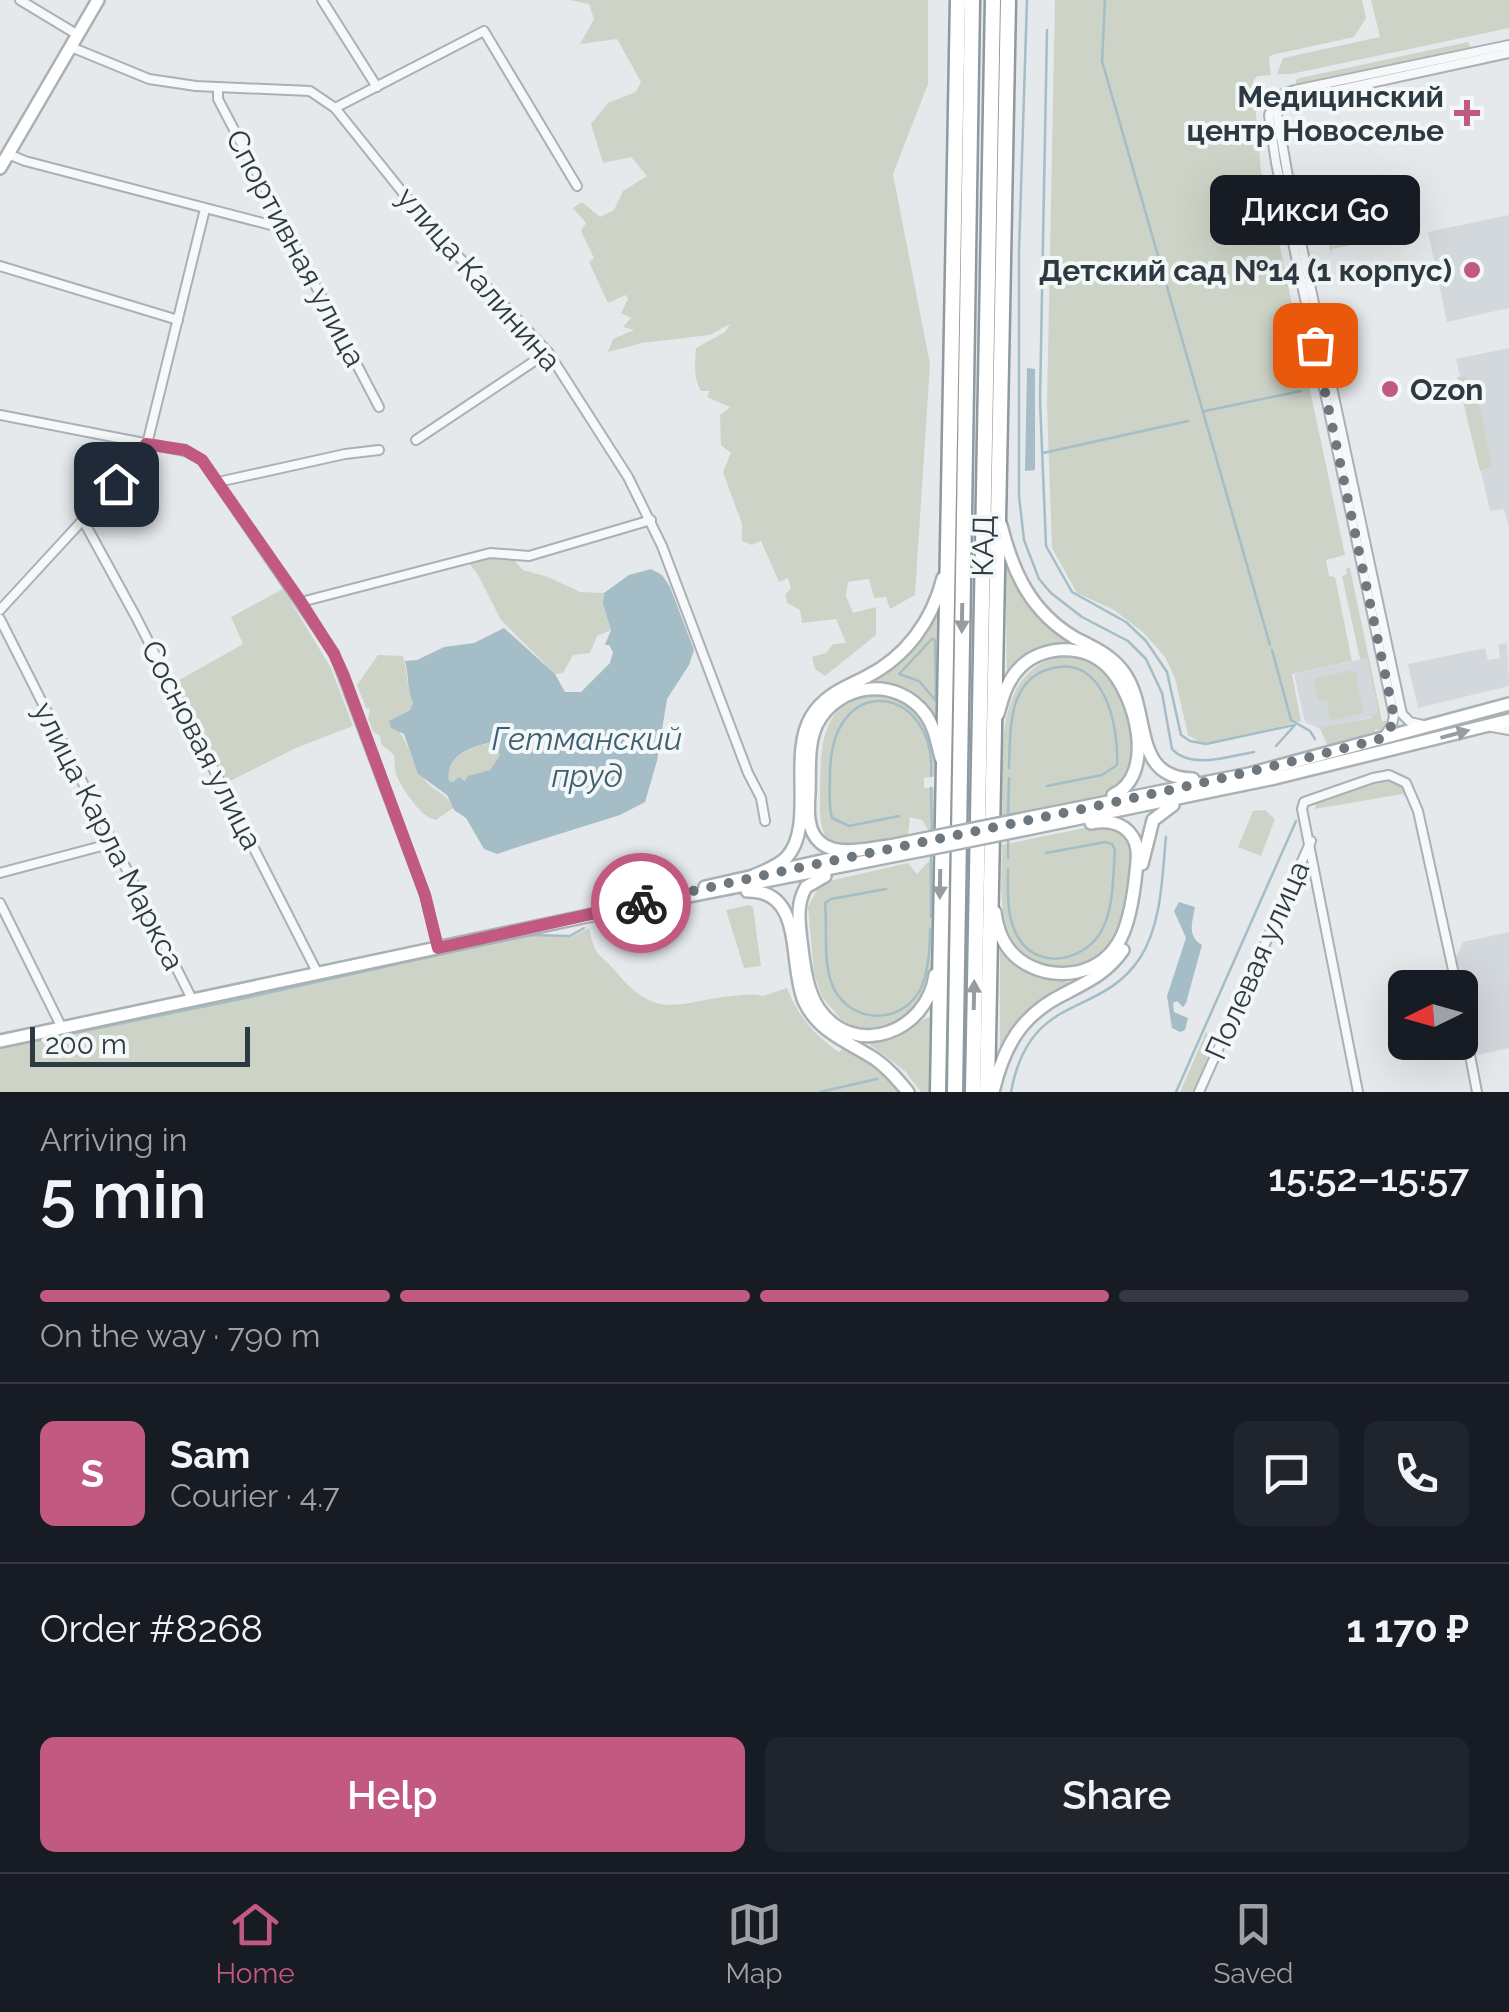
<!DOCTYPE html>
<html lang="en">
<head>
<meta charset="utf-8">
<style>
  :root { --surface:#171b24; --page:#20242c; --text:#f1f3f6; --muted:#9ea1a6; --line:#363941; --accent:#c15980 }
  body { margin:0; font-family:Raleway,sans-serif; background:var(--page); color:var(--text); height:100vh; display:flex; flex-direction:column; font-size:38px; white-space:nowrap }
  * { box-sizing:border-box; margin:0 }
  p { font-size:32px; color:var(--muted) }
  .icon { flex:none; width:55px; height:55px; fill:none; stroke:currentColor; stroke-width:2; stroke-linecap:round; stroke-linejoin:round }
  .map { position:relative; height:1092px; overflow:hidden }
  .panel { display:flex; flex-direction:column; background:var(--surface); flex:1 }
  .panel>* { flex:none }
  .needle { width:65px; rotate:265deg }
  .fabs { position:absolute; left:1388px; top:970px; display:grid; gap:20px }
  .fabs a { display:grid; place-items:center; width:90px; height:90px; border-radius:15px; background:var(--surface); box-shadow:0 10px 40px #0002; font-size:50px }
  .scale { position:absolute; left:30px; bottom:25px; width:220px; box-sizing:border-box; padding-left:10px; border:5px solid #2e3a42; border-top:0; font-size:28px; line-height:35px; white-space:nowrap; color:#2e3a42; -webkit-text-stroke:8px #f4f7f8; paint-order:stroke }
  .pin { position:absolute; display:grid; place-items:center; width:85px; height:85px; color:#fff; margin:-42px; border-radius:20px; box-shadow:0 5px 15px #0006 }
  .courier { position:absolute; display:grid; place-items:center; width:100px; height:100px; margin:-50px; border:8px solid #c15980; border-radius:50%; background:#fff; color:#222; box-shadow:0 2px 12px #0007 }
  .bubble { position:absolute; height:70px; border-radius:15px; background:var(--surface); box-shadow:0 10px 40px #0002; font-size:32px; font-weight:600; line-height:70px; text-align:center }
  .overview em { font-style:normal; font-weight:600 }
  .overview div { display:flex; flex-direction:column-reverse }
  .overview { display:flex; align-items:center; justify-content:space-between; height:170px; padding:0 40px }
  h1 { font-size:65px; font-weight:600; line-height:75px }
  .bar { display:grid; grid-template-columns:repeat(4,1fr); gap:15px 10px; align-content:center; height:120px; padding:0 40px }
  .bar i { height:12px; border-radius:8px; background:var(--line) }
  .bar .active { background:var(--accent) }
  .bar p { grid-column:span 4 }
  .line { display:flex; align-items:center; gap:25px; padding:0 40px; border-top:2px solid var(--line) }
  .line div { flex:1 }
  .round { display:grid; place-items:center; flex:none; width:105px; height:105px; border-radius:15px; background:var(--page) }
  .button { display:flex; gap:20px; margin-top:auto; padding:20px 40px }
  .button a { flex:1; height:115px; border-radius:15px; background:var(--accent); color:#fff; font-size:40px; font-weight:600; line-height:115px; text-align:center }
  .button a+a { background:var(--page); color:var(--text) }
  .menu { display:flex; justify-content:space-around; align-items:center; height:140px; border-top:2px solid var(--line); background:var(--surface); font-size:28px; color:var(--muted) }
  .menu a { display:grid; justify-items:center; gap:5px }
  .menu .active { color:var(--accent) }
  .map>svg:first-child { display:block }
  .built { fill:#d3d8dd }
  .green { fill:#cdd4c7 }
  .water { fill:#a4bdc6; fill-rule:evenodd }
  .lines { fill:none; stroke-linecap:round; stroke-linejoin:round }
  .stream { stroke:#a4bdc6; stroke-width:2.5 }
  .street-casing { stroke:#aab1b5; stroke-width:12 }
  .secondary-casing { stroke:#aab1b5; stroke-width:16 }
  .highway-casing { stroke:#8e99a0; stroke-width:19 }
  .street { stroke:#f7f8f9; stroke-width:8 }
  .secondary { stroke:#fff; stroke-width:11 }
  .highway { stroke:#fff; stroke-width:14 }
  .secondary-bridge-casing { stroke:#aab1b5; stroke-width:16; stroke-linecap:butt }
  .secondary-bridge { stroke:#fff; stroke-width:11 }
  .oneway { fill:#969ca0 }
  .done { stroke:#6e777d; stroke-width:10; stroke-dasharray:0 18 }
  .route { stroke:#c15980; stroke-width:12 }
  .poi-dot { fill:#c15980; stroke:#f4f7f8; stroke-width:4 }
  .labels { text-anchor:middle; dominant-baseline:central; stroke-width:8; stroke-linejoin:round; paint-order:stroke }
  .poi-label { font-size:30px; font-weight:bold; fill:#2e3a42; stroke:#f4f7f8; text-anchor:end }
  .street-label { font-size:30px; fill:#2e3a42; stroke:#f4f7f8 }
  .water-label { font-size:32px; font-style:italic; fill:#3c6071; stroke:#f4f7f8 }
</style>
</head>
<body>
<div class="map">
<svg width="1509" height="1092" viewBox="0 0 1509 1092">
  <rect width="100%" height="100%" fill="#e5e9eb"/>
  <g class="built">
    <path d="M1509,215V308L1447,322L1428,232Z"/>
    <path d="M1509,348V527L1504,509L1490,511L1456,359Z"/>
    <path d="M1507,643L1509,686L1418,708L1408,664L1485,648L1488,660L1500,658L1498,645Z"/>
    <path d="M1367,658L1378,712L1376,716L1321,729L1305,722L1294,674Z"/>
    <path d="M1509,932V1048L1473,1056L1455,960L1463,942Z"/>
  </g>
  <g class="green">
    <path d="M569,0H928V84L893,174L930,364L915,595L890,609L886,597L874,598L869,579L848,582L846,596L853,613L876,607V635L825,676L815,669L812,657L826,653L833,644L846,643L836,619L802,623L800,610L787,603L785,595L791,588L788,578L779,582L761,541L752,545L742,541V524L723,472L731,453L721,445L720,415L730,407L707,397L710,391H701C693,377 695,364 696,348L725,332L730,324L710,335L642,343L608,352L613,339L634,330L623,327L631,318L621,313L628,299L626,295L608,303L589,262L594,258L581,231L586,223L573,208L582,202L600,217L614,210L623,191L647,176L631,157L603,163L591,124L608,103L636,92L641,82L617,39L580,44L594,19L589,4Z"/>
    <path d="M1055,0H1362L1366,18L1354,37L1272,55L1269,57L1271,75L1257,76L1253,81L1261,172L1268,191L1345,555L1326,560L1329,576L1335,577L1352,661L1292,674L1301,721L1213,744L1200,742L1188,735L1175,678L1165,657L1144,633L1114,610L1077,593L1052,548L1047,405Z"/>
    <path d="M1371,0H1509V28L1291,74H1277L1283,58L1380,37Z"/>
    <path d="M1468,42L1471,48L1296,86V80L1300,78Z"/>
    <path d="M1378,188L1382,200L1402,196L1403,199L1383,203L1385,214L1380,215L1376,194L1324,205L1332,246L1383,236L1381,223L1387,222L1391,239L1396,241L1388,243L1386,238L1332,249L1331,254L1320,200L1321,198L1322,202Z"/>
    <path d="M1466,376L1467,385H1475L1467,388L1469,399L1479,402L1492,466L1480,471L1457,377Z"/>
    <path d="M1005,551L1011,567L1076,645L1045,650L1007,680Z"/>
    <path d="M502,556L514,560L523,570L548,577L580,592L604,593L603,604L611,630L597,636L590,653L573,655L563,673L555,674L501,620L478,575L468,562Z"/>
    <path d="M1346,568H1350L1382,721H1390L1382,731L1375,729V732L1327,745L1320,728L1371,718L1378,712L1367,659H1360L1342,576L1347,574Z"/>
    <path d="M283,589L331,668L353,726L296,748L226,783L176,682L243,644L231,617Z"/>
    <path d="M941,602L942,728C927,698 907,688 875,683L873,679L917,643Z"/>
    <path d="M378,655L403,656C408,673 406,687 414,703L410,710L390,721C410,740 409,758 424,779C433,792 447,792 453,808L436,820C422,818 405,793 398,779C394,772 395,764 394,755L381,744L380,736L373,732L368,718L370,709L366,708L357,685Z"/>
    <path d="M1064,655C1078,655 1090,658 1101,666C1128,684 1147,761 1123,786C1109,801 1026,813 1002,818C1004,760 990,670 1064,655Z"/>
    <path d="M1351,670L1356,672L1363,713L1333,720L1329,718L1327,700L1318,701L1314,679Z"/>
    <path d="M870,693C910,696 921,708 932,744C936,755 939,764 938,776L924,778V788L937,787V829L929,831L922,820L910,817L908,836L850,846L830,844C818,828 820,809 820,790C821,747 820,705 870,693Z"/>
    <path d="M493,742L500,755L490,770L465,781L459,778L453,782L449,781C445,755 472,747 493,742Z"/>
    <path d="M1378,780C1392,780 1406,785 1408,800L1403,794L1315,809L1316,804L1322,799Z"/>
    <path d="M1265,810L1275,819L1261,856L1238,847L1253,811Z"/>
    <path d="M1099,825L1116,827L1129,838C1135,867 1131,909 1117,936C1094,982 1026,978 1008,930C998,903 1002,872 1002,845Z"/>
    <path d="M938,859L936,951L931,983L925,998L898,1025L871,1030L857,1028L841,1019L822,997L814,974L808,907L818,888L829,881L908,863L917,874L929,861Z"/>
    <path d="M749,905L753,907L761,966L744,968L726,910Z"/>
    <path d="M589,928C596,960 598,950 617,973C658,1022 679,1001 732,996C743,995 753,993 763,996L787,988C798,1016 814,1035 839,1052L844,1047L869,1061L902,1092H0V1046L194,1005L229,1000L235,996L526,934L571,937Z"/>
    <path d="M1000,944L1044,977L1070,982L1045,1000L1000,1056Z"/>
    <path d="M936,1007V1092H921L905,1071L869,1044L870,1040C905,1045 906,1025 932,1016Z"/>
    <path d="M1206,1032L1214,1042L1193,1092H1180Z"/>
  </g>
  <g class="water">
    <path d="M1027,368L1035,369V470L1025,471Z"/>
    <path d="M651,569L662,575L670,587L694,650L689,665L667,699L657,761L645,802L620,815L521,846L497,854L484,849L466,818L454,810L447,795L418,774L404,734L391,728L389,721L410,710L413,703C407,689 409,676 405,661L417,660L444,647L474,643L504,628L555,674L565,692H581L610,663L613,652L609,645H605L611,630L603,604L604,593L629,575ZM492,742L500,755L490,770L468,776L465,781L459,777L453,782L449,781C445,755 471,747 492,742Z"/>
    <path d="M1179,902L1195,907C1193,920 1186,936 1202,945L1186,1003L1183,1007L1177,1001L1173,1003L1174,1012L1188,1018L1185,1030L1180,1032L1172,1028L1167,996L1186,938L1174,911Z"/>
  </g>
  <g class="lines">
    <g class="stream">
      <path d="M1027,0L1019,251V496L1024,540L1039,579L1051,593L1082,617L1128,641L1146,659L1162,693L1172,749C1191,770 1229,756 1254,752"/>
      <path d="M1105,0L1102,61L1270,645"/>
      <path d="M1047,30L1040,400L1046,546L1072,592L1126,622L1146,641L1167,672L1181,735L1190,741L1206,744L1294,725"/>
      <path d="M1205,411L1301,391"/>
      <path d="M1043,453L1188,421"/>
      <path d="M932,639L935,640L936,701L919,681L899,674Z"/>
      <path d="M1272,650L1291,720L1310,731L1315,739"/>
      <path d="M1276,746L1295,725"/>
      <path d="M1009,768C1010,745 1009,721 1017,699C1024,683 1033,674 1049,669C1104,652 1119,726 1117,765L1102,775L1047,786"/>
      <path d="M931,788L932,832"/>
      <path d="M899,816L849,826L832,818C828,803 830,788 830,772C832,668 938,686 931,776"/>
      <path d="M1008,817L1009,778"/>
      <path d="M1008,840V858"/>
      <path d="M1008,869C1008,892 1006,919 1019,939C1040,972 1088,960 1103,928C1114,905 1113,875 1115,850L1112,844L1105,842L1046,853"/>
      <path d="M886,889L831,899L825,903C828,930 821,971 837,994C858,1025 903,1022 920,990C929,972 930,949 930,929"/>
      <path d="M931,917V855"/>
      <path d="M597,923L610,921"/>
      <path d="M0,1048L236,1000L505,940L532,935L570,936L584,928"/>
      <path d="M820,1092L877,1079"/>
      <path d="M1011,1092C1030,990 1099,1020 1140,958C1162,924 1162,876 1166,837"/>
      <path d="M1176,1092L1296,821"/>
    </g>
    <g class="street-casing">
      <g id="street">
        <path d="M20,0L78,35"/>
        <path d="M322,0L377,87"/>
        <path d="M71,47L149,79L196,86L310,91L335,108L428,224L548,352L628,477L662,546L748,773L761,798L765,821"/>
        <path d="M218,87V99L379,407"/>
        <path d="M335,108L484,31L577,186"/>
        <path d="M8,154L25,161L286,229"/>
        <path d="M0,266L178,320"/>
        <path d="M0,415L185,451L202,460L334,653L425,895L438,948"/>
        <path d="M416,440L548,352"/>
        <path d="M218,482L345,454L379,450"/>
        <path d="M83,520L136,617L317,972"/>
        <path d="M301,602L490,553L529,556L651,520"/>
        <path d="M0,610L116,484L147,444L205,209"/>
        <path d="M0,619L192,999"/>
        <path d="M1423,725L1410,722L1402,714L1293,205L1277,114L1281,106L1297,99L1509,53"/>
        <path d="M1492,727L1509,730"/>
        <path d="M1383,738L1392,725L1394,716L1276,163L1269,115L1276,97L1295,90L1509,45"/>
        <path d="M0,873L113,843"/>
        <path d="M0,903L62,1028"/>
        <path d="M1460,1003L1477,1092"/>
        <path d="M1199,1092L1311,841"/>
        <path d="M1358,1092L1302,809L1304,802L1373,778L1389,775L1406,783L1418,811L1457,988"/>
      </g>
    </g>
    <g class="secondary-casing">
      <g id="secondary">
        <path d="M0,168L98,0"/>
        <path d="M1001,525C1013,573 1031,612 1075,638C1094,648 1112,655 1125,674C1151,713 1131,778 1193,779"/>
        <path d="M998,714C1002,699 1006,684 1016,672C1038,645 1082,642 1107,666C1136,694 1157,775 1113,795"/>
        <path d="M1028,818L1249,774L1509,704"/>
        <path d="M1027,829L1275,778L1509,720"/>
        <path d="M889,846C869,848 838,857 821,843C806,831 808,809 809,793C810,771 807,744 817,724C839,682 898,676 926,715C935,728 937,743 941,758"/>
        <path d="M885,847L919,840"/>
        <path d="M1142,864L1153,820L1173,805"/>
        <path d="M753,876C764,871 777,867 786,858C816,827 788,756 811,717C824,695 844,688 866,677C906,657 932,621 943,578"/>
        <path d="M825,876L806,887C796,904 799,922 801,941C804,964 806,989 819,1009C855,1060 927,1032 935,975"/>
        <path d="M705,887L848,855"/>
        <path d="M747,891C805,890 788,962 804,1001C818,1032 849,1042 875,1059C888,1068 898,1080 908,1092"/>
        <path d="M995,912C998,936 1009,957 1032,967C1047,974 1061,975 1077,972C1122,962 1130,921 1135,881C1136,867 1141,849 1132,836C1123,822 1106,820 1091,823"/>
        <path d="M0,1041L592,915L923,850"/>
        <path d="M993,1092C1004,1045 1022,1014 1066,993C1089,981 1108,972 1123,950"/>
      </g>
    </g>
    <g class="highway-casing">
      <g id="highway">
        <path d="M938,1092L958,0"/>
        <path d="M955,1092L972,0"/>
        <path d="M973,1092L993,0"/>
        <path d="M987,1092L1008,0"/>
      </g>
    </g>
    <use href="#street" class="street"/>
    <use href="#secondary" class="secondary"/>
    <use href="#highway" class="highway"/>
    <g class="secondary-bridge-casing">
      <g id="secondary-bridge">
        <path d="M919,840L1028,818"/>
        <path d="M923,850L1027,829"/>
      </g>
    </g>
    <use href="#secondary-bridge" class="secondary-bridge"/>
  </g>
  <defs><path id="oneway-solid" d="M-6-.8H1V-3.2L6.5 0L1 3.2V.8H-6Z" transform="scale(2.5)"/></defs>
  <g class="oneway">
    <use href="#oneway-solid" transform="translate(962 618) rotate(91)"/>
    <use href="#oneway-solid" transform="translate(1455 734) rotate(-15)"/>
    <use href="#oneway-solid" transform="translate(940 884) rotate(91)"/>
    <use href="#oneway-solid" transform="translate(974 995) rotate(-89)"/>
  </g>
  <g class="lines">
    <path class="done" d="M641,903C887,845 1139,804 1383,738L1392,725L1394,716L1315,345"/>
    <path class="route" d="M116,484L146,444L185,450L202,460L301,602L334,654L344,676L425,895L438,948L641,903"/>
  </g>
  <g class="poi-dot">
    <path d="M1462 98h10v10h10v10h-10v10h-10v-10h-10v-10h10z"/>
    <circle cx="1472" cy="270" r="10"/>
    <circle cx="1390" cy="389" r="10"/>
  </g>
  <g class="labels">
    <g class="poi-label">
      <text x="1444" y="96">Медицинский<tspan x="1444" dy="34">центр Новоселье</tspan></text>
      <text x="1452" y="270">Детский сад №14 (1 корпус)</text>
      <text x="1410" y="389" text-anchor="start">Ozon</text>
    </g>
    <g class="street-label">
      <text transform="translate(296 248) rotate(62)">Спортивная улица</text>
      <text transform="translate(479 279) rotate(49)">улица Калинина</text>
      <text transform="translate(983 546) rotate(-89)">КАД</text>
      <text transform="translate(202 745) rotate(63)">Сосновая улица</text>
      <text transform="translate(109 836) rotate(63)">улица Карла Маркса</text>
      <text transform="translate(1257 960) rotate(-66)">Полевая улица</text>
    </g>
    <g class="water-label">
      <text x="587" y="738">Гетманский<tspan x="587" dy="37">пруд</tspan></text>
    </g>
  </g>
</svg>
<div class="fabs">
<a><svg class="needle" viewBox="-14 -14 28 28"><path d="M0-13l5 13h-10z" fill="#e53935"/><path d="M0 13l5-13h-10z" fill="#9ea1a6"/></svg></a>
</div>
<div class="scale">200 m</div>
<div class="pin" style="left:1315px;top:345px;background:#ea580c"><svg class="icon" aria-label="bag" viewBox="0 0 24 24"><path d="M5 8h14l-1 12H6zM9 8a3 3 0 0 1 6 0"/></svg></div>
<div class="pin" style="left:116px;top:484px;background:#1f2937"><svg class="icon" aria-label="home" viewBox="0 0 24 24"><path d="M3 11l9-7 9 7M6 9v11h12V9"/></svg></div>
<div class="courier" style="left:641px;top:903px"><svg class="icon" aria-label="bike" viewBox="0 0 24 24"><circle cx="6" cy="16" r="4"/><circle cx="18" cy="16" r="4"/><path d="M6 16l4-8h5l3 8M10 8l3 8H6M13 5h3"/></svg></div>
<div class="bubble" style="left:1210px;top:175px;width:210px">Дикси Go</div>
</div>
<section class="panel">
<div class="overview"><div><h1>5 min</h1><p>Arriving in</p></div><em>15:52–15:57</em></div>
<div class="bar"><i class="active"></i><i class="active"></i><i class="active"></i><i></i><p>On the way · 790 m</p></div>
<div class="line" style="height:180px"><b class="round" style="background:var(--accent);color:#fff">S</b><div><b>Sam</b><p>Courier · 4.7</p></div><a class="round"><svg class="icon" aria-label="chat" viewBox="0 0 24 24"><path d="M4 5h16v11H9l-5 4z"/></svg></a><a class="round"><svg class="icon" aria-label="phone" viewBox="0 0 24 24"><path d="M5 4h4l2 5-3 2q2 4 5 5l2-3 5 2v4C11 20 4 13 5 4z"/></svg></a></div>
<div class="line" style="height:130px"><div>Order #8268</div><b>1 170 ₽</b></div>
<div class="button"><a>Help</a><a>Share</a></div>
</section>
<nav class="menu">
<a class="active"><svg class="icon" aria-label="home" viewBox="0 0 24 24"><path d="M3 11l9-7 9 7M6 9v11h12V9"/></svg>Home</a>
<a><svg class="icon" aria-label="map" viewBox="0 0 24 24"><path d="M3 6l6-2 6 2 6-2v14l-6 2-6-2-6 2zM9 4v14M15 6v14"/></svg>Map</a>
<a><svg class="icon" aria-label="saved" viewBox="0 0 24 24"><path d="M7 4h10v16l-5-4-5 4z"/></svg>Saved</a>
</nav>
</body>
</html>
